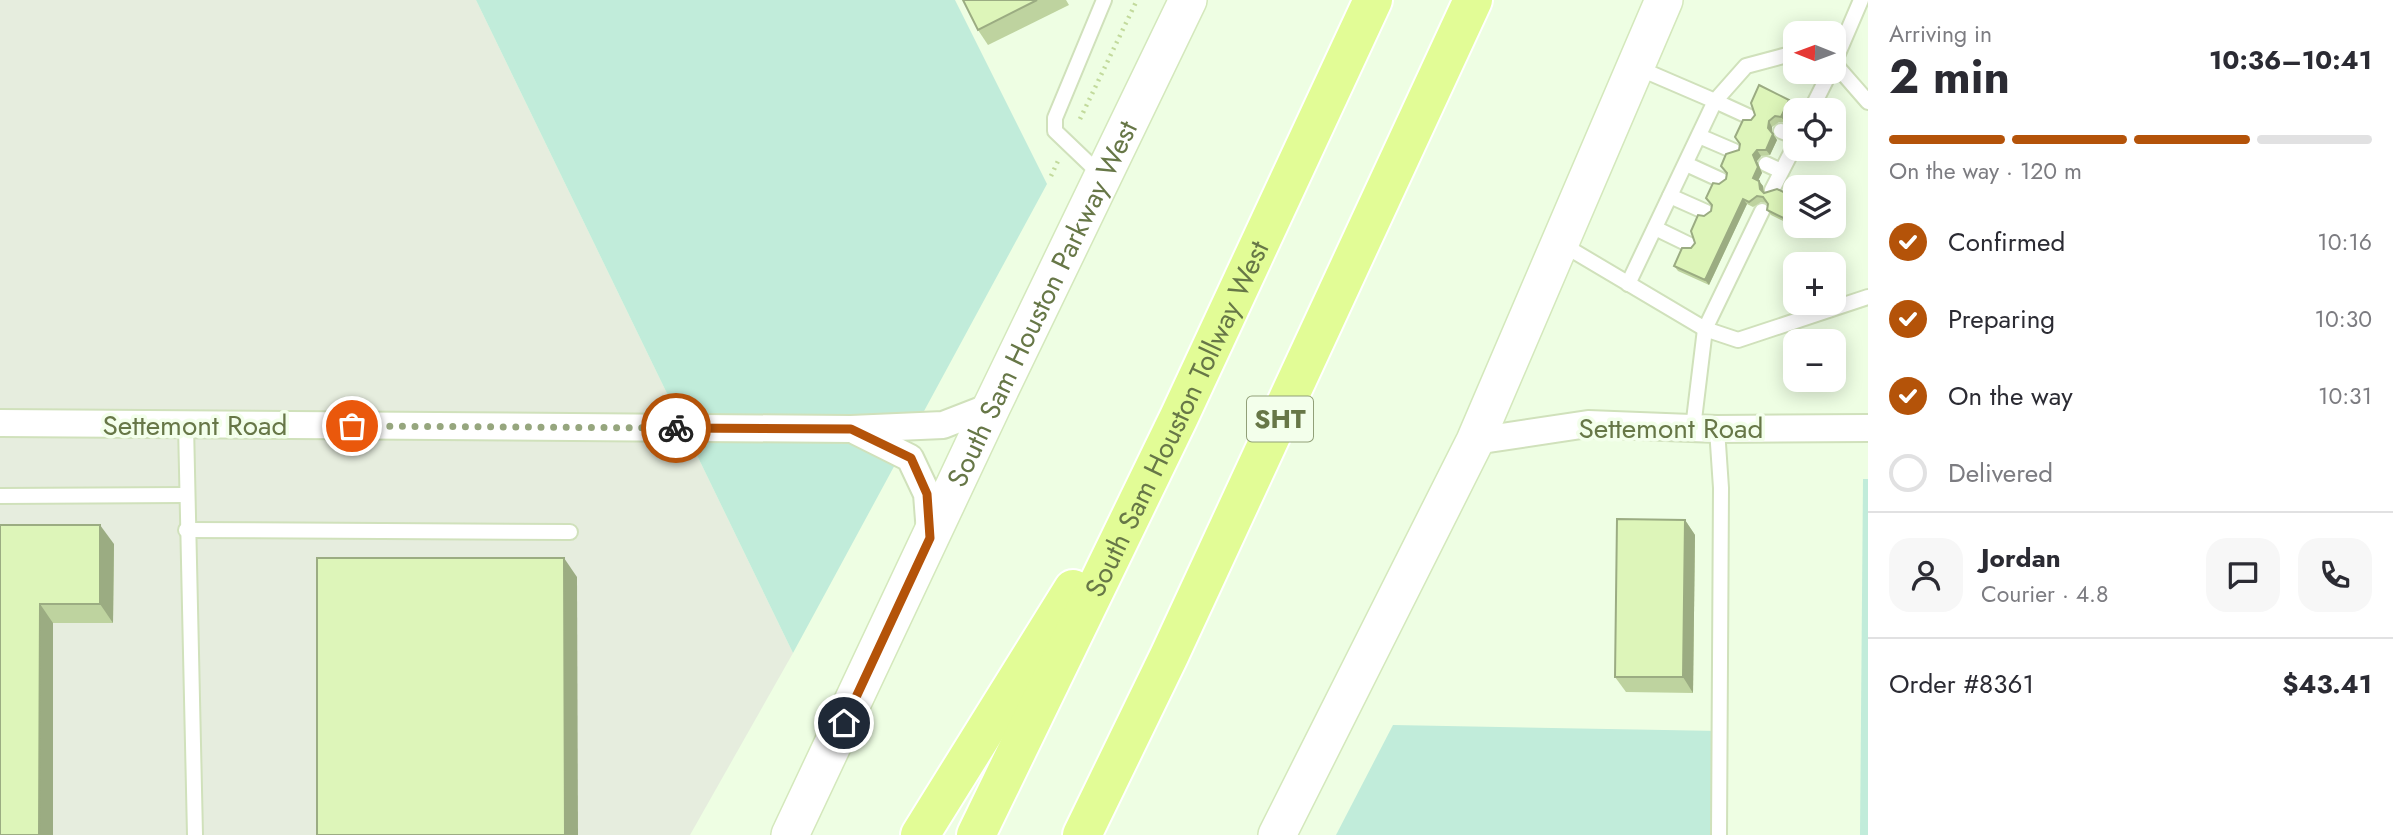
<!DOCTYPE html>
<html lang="en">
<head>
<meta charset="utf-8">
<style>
  :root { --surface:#fff; --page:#f7f7f7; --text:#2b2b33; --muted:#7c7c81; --line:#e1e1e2; --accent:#b45309 }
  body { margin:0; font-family:Jost,sans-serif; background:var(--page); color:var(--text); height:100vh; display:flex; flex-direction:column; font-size:26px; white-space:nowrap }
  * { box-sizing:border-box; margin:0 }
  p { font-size:23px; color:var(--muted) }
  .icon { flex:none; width:38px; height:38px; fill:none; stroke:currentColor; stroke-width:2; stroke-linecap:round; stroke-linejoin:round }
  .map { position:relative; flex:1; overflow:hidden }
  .drawer { display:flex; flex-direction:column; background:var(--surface); width:525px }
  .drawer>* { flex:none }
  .needle { width:46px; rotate:271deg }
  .buttons { position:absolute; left:1783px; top:21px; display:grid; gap:14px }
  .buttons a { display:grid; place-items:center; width:63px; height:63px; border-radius:14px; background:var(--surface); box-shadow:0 4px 18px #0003; font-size:35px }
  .pin { position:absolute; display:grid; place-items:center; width:60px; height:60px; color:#fff; margin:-30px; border:4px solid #fff; border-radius:50%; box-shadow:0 2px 7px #0007 }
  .courier { position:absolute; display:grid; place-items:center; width:70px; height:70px; margin:-35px; border:5px solid #b45309; border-radius:50%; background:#fff; color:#222; box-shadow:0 2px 9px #0007 }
  .head em { font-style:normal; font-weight:700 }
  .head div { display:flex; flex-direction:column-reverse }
  .head { display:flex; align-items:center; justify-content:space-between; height:119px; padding:0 21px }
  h1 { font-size:46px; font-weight:700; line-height:52px }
  .bar { display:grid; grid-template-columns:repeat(4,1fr); gap:10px 7px; align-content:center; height:84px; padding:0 21px }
  .bar i { height:9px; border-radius:5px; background:var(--line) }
  .bar .selected { background:var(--accent) }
  .bar p { grid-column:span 4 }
  .line { display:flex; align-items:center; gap:18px; padding:0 21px; border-top:2px solid var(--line) }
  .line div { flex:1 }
  .round { display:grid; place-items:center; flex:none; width:74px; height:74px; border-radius:21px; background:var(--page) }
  ol { padding:0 21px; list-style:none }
  li { display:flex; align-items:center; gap:21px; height:77px }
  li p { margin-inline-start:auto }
  li .icon { padding:7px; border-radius:50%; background:var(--accent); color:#fff; stroke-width:4 }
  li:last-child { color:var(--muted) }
  li i { width:38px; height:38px; border:4px solid var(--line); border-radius:50% }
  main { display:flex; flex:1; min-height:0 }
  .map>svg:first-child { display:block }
  .industrial { fill:#e6edde }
  .green { fill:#c1ecda }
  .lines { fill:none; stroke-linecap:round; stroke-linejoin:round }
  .lane-casing { stroke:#d0e1bb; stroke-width:18 }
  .street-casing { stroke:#d0e1bb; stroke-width:30 }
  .secondary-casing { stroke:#d4e8bc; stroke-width:40 }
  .highway-casing { stroke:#fff; stroke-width:42 }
  .path { stroke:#c2da9c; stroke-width:4.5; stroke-dasharray:2 5; stroke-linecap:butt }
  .lane { stroke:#fff; stroke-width:14 }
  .street { stroke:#fff; stroke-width:26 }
  .secondary { stroke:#fff; stroke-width:37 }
  .highway { stroke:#e2fc96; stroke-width:38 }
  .wall { fill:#bed39f }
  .shaded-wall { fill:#9bac82 }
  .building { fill:#ddf5b9; stroke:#9bac82; stroke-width:2 }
  .done { stroke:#96a67e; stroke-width:7; stroke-dasharray:0 12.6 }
  .route { stroke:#b45309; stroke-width:9 }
  .labels { text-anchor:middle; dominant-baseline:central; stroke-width:7; stroke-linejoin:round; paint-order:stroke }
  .shield { fill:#f3ffeb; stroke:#91a078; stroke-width:2 }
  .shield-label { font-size:26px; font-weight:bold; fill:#677747 }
  .street-label { font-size:28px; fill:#677747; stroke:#f3ffeb }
</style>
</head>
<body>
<main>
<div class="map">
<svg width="1868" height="835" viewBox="0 0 1868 835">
  <rect width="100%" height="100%" fill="#eefee3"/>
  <path class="industrial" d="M0,0H476L793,653L690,835H0Z"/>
  <g class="green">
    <path d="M476,0H955L1047,184L793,653Z"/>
    <path d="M1863,479H1868V835H1860Z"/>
    <path d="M1393,725L1720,731L1716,835H1336Z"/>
  </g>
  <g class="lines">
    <g class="lane-casing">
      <g id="lane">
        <path d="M1861,0L1834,63L1868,102"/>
        <path d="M1636,67L1715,101L1746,66L1787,55L1796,56"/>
        <path d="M1811,110L1830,72"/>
        <path d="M1781,131L1796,137"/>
        <path d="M1699,136L1734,151"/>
        <path d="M1686,164L1721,180"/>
        <path d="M1766,164L1781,171"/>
        <path d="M1101,175L1055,131V118L1104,0"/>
        <path d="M1772,190L1796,143"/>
        <path d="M1670,196L1706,212"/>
        <path d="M1655,228L1690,245"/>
        <path d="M1560,243L1705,329L1738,340L1868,297"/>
        <path d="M1628,284L1715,101L1750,117"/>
        <path d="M186,425L195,835"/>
        <path d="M1693,428L1705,329L1762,211"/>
        <path d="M1717,429L1721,488L1719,835"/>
        <path d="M0,496L186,495"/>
        <path d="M186,530L570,532"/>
      </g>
    </g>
    <g class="street-casing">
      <g id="street">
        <path d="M0,423L851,429L943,425L992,406"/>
        <path d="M856,431L910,458L927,494L930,533"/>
        <path d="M1475,441L1588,424L1717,429L1868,428"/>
      </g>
    </g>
    <g class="secondary-casing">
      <g id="secondary">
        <path id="s1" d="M790,835L992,406L1188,0"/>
        <path d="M1277,835L1475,441L1664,0"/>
      </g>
    </g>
    <g class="highway-casing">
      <g id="highway">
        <path d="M920,835L1073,589"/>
        <path id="s2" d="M976,835L1179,417L1373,0"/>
        <path d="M1082,835L1169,656L1473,0"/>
      </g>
    </g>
    <g class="path">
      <path d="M1080,119L1137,0"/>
      <path d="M1051,176L1058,161"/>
    </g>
    <use href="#lane" class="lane"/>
    <use href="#street" class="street"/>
    <use href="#secondary" class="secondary"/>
    <use href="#highway" class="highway"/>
  </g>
  <g class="wall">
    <path d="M963,0H1066L1069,5L988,45L978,30Z"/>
    <path d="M1793,105L1785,122H1779L1772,127V132L1777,140L1770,155L1761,156L1757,161L1762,173L1758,180L1763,186L1764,193L1796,198V226H1817L1812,235L1771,215L1767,210L1768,204L1767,203L1761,202L1753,207L1747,204L1709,285L1678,271L1674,266L1695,243L1704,216L1711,211L1719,184L1726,179L1751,120Z"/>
    <path d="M1685,520L1695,535L1693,693L1626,692L1615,677Z"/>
    <path d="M0,525L114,544L113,623H53V835Z"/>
  </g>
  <g class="shaded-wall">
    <path d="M1789,100L1793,105L1785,122L1781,117Z"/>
    <path d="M1769,121L1772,127V133L1768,128Z"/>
    <path d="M1773,134L1777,140L1770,155L1766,150Z"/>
    <path d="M1757,150L1761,156L1757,161L1762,173L1757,183L1753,178V155Z"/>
    <path d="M1759,181L1763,186L1764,195L1760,189Z"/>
    <path d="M1743,199L1747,204L1709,285L1705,280Z"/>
    <path d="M1810,226H1817L1812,235L1808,230Z"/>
    <path d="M1685,520L1695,535L1693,693L1683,677Z"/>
    <path d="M100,525L114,544L113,623L100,604Z"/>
    <path d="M564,558L577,577L578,835H565Z"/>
    <path d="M40,604L53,623V835H39Z"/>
  </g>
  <g class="building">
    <path d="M963,0H1037L978,30Z"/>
    <path d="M1759,85L1789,100L1781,117L1775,116L1769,121L1768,128L1773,134L1766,150H1757L1753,155L1758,167L1753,178L1759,181L1760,189L1764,193L1777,189L1796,198V224L1767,210L1768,204L1763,197L1757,196L1749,202L1743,199L1705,280L1674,266L1682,248H1691L1695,243L1691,231L1698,215L1704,216L1711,211L1712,205L1706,198L1713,183L1719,184L1726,179L1727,173L1721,166L1726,154L1739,150L1740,144L1735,137L1743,120H1751L1755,115L1751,103Z"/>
    <path d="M1800,226H1810L1808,230Z"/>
    <path d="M1617,519L1685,520L1683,677H1615Z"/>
    <path d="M0,525H100V604H40L39,835H0Z"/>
    <path d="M317,558H564L565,835H317Z"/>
  </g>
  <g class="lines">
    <path class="done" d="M352,426L676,428"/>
    <path class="route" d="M676,428L851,429L911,458L927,494L930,538L844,723"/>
  </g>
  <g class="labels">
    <rect class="shield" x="1247" y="396.5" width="66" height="45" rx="5"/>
    <g class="shield-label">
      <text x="1280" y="419">SHT</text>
    </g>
    <g class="street-label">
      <text stroke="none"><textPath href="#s1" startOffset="588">South Sam Houston Parkway West</textPath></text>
      <text stroke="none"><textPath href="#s2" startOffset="462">South Sam Houston Tollway West</textPath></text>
      <text x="195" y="425">Settemont Road</text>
      <text x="1671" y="428">Settemont Road</text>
    </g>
  </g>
</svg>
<div class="buttons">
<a><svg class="needle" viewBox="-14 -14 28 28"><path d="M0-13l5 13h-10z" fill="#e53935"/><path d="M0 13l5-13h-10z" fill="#7c7c81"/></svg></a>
<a><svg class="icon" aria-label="locate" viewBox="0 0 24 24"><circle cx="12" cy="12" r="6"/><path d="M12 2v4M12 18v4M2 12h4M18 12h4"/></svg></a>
<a><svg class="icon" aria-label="layers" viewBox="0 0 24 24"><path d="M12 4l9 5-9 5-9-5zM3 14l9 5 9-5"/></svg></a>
<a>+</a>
<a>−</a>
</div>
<div class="pin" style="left:352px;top:426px;background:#ea580c"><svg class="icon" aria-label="bag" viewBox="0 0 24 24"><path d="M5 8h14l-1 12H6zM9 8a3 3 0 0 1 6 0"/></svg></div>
<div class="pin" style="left:844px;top:723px;background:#1f2937"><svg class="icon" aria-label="home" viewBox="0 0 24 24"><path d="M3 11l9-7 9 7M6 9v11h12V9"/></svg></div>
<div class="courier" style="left:676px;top:428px"><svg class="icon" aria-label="bike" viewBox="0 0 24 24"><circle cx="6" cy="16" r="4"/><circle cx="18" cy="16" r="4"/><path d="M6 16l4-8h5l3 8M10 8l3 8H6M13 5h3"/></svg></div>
</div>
<section class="drawer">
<div class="head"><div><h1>2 min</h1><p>Arriving in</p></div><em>10:36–10:41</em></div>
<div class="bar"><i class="selected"></i><i class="selected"></i><i class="selected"></i><i></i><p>On the way · 120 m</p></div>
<ol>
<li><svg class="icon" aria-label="check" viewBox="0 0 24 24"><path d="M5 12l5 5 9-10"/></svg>Confirmed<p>10:16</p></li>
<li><svg class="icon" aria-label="check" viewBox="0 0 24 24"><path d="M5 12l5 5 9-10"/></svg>Preparing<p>10:30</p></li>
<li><svg class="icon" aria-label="check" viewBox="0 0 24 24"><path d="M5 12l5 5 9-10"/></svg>On the way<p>10:31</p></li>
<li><i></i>Delivered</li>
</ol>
<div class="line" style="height:126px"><a class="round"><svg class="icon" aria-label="person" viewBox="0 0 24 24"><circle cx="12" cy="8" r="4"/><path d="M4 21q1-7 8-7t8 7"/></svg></a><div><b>Jordan</b><p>Courier · 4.8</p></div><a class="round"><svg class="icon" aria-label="chat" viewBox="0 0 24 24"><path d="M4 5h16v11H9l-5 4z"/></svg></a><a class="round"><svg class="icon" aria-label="phone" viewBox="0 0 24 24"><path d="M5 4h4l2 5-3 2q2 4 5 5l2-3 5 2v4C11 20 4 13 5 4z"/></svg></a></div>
<div class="line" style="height:91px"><div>Order #8361</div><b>$43.41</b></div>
</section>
</main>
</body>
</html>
